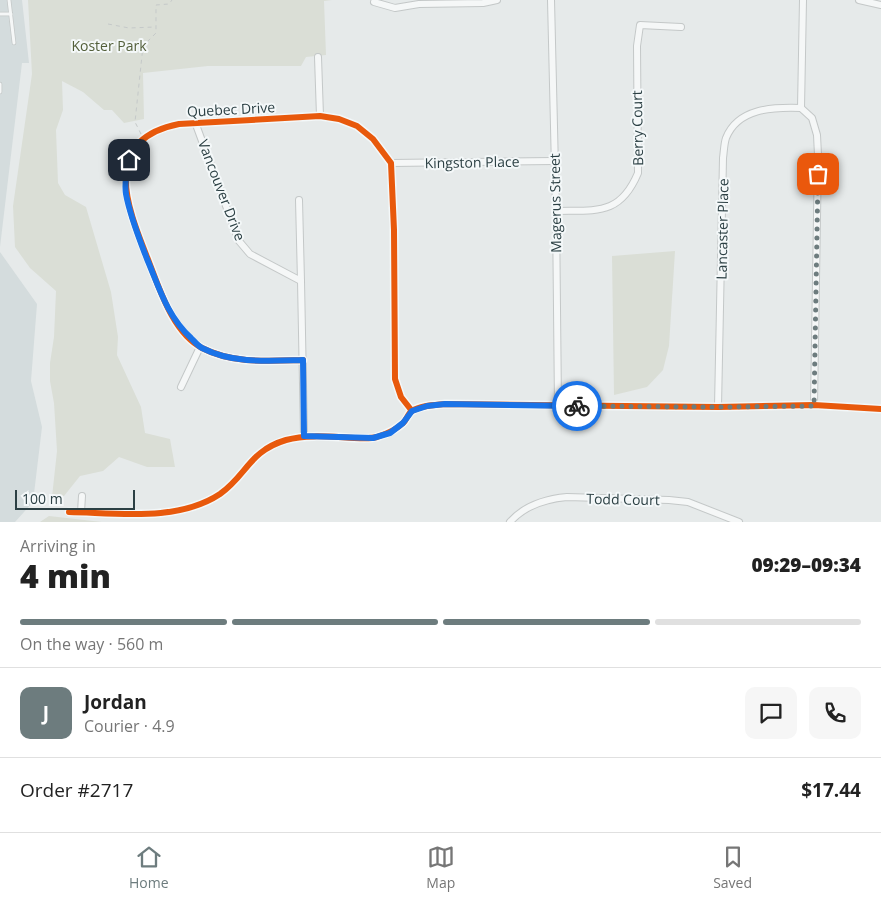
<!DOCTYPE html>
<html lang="en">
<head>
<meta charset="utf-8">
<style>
  :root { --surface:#fff; --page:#f6f6f6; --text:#222; --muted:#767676; --line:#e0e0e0; --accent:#6d7c7e }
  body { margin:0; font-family:"Open Sans",sans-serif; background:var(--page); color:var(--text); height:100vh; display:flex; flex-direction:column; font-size:19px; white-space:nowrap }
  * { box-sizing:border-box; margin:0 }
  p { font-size:16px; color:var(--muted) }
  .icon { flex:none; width:28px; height:28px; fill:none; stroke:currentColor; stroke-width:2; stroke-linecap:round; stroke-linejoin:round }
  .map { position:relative; height:522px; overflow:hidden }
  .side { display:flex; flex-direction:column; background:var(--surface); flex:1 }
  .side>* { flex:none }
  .scale { position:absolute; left:15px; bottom:12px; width:120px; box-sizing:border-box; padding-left:5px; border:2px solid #2c4044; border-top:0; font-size:14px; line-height:18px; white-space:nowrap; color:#2c4044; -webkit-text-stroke:4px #f4f8f9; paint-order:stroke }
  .pin { position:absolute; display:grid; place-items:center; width:42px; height:42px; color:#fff; margin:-21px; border-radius:10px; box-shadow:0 2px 8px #0006 }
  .courier { position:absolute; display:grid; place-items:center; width:50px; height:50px; margin:-25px; border:4px solid #1a73e8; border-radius:50%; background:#fff; color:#222; box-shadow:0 1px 6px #0007 }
  .summary em { font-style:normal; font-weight:800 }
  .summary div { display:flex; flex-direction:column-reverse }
  .summary { display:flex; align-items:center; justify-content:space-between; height:85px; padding:0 20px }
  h1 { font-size:32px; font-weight:800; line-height:38px }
  .bar { display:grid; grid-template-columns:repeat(4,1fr); gap:8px 5px; align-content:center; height:60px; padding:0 20px }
  .bar i { height:6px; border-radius:4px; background:var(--line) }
  .bar .active { background:var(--accent) }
  .bar p { grid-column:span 4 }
  .line { display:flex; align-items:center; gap:12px; padding:0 20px; border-top:1px solid var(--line) }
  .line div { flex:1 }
  .round { display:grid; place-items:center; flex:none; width:52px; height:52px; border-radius:10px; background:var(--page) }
  .dock { display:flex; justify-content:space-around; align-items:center; height:70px; border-top:1px solid var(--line); background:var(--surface); font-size:14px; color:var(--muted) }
  .dock a { display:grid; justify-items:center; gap:2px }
  .dock .active { color:var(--accent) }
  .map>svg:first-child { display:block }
  .built { fill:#d4dcdd }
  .green { fill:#daded6 }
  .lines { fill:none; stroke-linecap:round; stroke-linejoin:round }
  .lane-casing { stroke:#c4c8c8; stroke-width:4.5 }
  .street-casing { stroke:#c4c8c8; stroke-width:8 }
  .path { stroke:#c5c9c9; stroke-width:1; stroke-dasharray:4 4; stroke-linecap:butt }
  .lane { stroke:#f5f7f7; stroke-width:3 }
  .street { stroke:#f5f7f7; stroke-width:6 }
  .cycleway-casing { stroke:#f4f8f9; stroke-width:9 }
  .cycleway { stroke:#e8590c; stroke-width:6 }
  .done { stroke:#6d7c7e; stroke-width:5; stroke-dasharray:0 9 }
  .route { stroke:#1a73e8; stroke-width:6 }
  .labels { text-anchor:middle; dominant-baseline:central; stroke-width:4; stroke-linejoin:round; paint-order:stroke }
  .park-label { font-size:14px; fill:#535f3a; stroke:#f4f8f9 }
  .street-label { font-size:14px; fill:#2c4044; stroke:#f4f8f9 }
</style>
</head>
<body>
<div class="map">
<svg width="881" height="522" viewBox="0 0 881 522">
  <rect width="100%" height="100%" fill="#e6eaea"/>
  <g class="built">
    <path d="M0,0H22L29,63H22L0,247Z"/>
    <path d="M0,252L37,304L31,381L42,427L33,502L15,522H0Z"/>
  </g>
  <g class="green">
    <path d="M28,0H332L324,1L326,55L306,57L301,66H208L143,73L144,119L124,123L112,110H104L83,92L62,81L63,110L56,130L58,183L65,195L86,207L111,292L118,337L117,355L141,407L145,433L170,439L175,467H147L119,457L103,471L80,476L64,496L52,497L57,451L54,403L50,381V363L54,337L56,291L30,268L15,247L13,206L32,74Z"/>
    <path d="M675,251L669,346L663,370L647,387L614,395L612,256Z"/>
    <path d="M49,516L102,522H40Z"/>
  </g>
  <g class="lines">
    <g class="lane-casing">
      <g id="lane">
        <path d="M9,0L14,43"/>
        <path d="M0,14H11"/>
        <path d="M0,84V92"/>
      </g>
    </g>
    <g class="street-casing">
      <g id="street">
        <path d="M551,0L556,211L558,405"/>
        <path d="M803,0L801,108L812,118L817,135L818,155L814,405"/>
        <path d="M859,0L881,5"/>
        <path d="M374,2L395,8L419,4L483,3L497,0"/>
        <path d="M318,57L320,116"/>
        <path d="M195,122L239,241L250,254L301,281L304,436"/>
        <path d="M391,163L554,161"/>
        <path d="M299,200L301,281"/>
        <path d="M556,211C596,210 620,216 638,173L637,46L640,25L681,27"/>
        <path d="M303,360C268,361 233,364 202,348C173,333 160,290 149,262C128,209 98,140 179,124L320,116L339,119L357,126L373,139L391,163L394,230L395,379L401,397L412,411"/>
        <path d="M181,387L200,347"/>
        <path d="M718,407L723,158C724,151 724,144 726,138C738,108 773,107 801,108"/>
        <path d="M69,512C118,513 178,522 220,494C247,475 249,451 286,440C308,434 332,437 354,438C362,438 370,439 377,437C386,434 396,430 403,423C407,420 408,413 412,411C421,405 435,405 445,404L718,407L814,405L881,409"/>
        <path d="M81,512L82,496"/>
        <path d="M510,522C525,505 545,499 567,497L669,500L688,502L739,522"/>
      </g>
    </g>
    <g class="path">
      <path d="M108,24L129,28L155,27"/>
      <path d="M141,134L135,122L143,46L156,33V5L169,4L172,0"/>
    </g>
    <use href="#lane" class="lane"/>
    <use href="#street" class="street"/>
    <g class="cycleway-casing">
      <g id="cycleway">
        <path d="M303,360C268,361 233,364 202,348C173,333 160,290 149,262C128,209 98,140 179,124L320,116L339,119L357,126L373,139L391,163L394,230L395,379L401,397L412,411"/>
        <path d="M69,512C118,513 178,522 220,494C247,475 249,451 286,440C308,434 332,437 354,438C362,438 370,439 377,437C386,434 396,430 403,423C407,420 408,413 412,411C421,405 435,405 445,404L718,407L814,405L881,409"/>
      </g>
    </g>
    <use href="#cycleway" class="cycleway"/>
  </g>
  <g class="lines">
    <path class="done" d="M577,406L718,407L814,406L818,174"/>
    <path class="route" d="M129,160C127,171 124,182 126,194C130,216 139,238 147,259C159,287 167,316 191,338C194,341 198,346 202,348C233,364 269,361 303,360L304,436L373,438L390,433L403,423L412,411L427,406L445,404L577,406"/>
  </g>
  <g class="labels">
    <g class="park-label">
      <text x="109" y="45">Koster Park</text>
    </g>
    <g class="street-label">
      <text transform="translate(231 109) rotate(-3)">Quebec Drive</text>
      <text transform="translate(637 128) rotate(-91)">Berry Court</text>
      <text transform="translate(472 162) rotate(-1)">Kingston Place</text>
      <text transform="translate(222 190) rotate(69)">Vancouver Drive</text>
      <text transform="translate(555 203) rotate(-91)">Magerus Street</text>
      <text transform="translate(722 229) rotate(-89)">Lancaster Place</text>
      <text transform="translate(623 499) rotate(1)">Todd Court</text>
    </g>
  </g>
</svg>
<div class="scale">100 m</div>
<div class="pin" style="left:818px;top:174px;background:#ea580c"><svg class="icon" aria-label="bag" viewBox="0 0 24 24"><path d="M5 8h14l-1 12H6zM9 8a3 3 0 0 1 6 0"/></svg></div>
<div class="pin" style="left:129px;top:160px;background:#1f2937"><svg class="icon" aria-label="home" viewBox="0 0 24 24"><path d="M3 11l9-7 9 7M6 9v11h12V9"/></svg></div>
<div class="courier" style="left:577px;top:406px"><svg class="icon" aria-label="bike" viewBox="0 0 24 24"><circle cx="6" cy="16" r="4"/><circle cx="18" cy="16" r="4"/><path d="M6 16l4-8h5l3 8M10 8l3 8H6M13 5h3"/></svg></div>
</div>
<section class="side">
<div class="summary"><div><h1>4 min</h1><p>Arriving in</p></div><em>09:29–09:34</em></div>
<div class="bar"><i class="active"></i><i class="active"></i><i class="active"></i><i></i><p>On the way · 560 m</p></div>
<div class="line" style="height:90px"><b class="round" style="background:var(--accent);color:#fff">J</b><div><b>Jordan</b><p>Courier · 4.9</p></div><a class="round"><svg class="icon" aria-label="chat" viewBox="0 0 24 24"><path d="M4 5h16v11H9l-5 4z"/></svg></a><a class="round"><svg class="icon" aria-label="phone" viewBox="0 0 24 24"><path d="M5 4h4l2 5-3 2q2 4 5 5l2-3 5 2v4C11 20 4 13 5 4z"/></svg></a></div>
<div class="line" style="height:65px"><div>Order #2717</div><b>$17.44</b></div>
</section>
<nav class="dock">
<a class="active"><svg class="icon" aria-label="home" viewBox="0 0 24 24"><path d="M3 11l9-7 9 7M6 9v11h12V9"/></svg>Home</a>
<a><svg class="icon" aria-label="map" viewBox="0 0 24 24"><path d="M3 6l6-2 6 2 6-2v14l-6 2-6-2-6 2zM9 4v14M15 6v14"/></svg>Map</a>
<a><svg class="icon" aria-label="saved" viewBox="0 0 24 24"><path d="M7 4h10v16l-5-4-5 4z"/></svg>Saved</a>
</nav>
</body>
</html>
